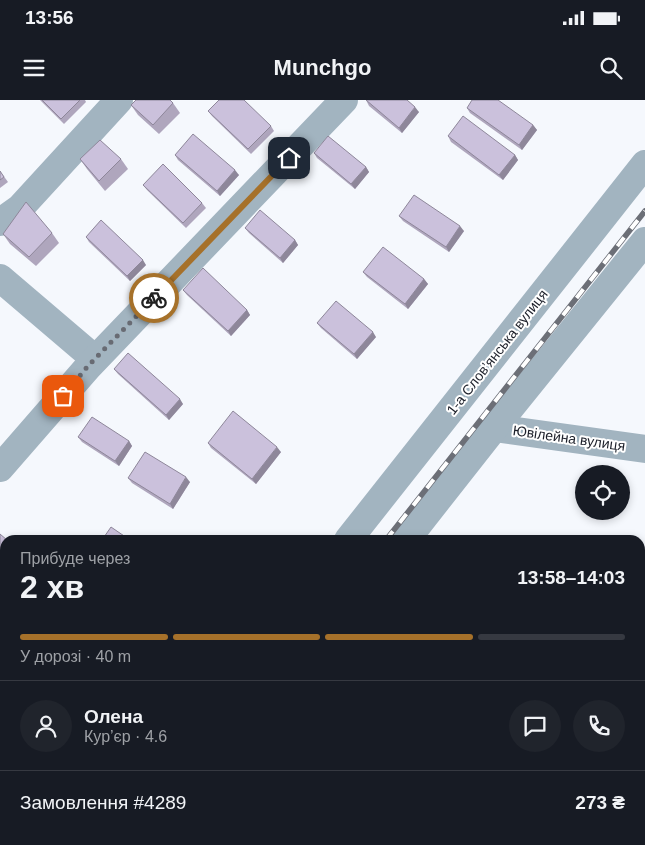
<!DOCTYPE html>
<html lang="uk">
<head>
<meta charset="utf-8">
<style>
  :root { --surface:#171b24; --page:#20242c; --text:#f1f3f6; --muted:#9ea1a6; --line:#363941; --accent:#a6712a }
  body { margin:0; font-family:Arial,sans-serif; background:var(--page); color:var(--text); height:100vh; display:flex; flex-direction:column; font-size:19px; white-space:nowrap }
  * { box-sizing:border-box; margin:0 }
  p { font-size:16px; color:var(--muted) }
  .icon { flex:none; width:28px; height:28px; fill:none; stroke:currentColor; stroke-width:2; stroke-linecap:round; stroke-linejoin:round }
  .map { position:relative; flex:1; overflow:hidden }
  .sheet { position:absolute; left:0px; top:435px; width:645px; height:310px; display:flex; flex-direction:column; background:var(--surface); border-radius:15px 15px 0 0; box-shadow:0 2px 8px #0003 }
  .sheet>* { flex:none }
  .fabs { position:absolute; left:575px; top:365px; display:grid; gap:10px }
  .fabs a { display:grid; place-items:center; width:55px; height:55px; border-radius:50%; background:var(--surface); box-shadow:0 2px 8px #0003; font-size:25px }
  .pin { position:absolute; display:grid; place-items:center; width:42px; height:42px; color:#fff; margin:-21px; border-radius:10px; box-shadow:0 2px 8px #0006 }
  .courier { position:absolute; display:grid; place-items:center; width:50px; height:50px; margin:-25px; border:4px solid #a6712a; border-radius:50%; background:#fff; color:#222; box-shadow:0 1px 6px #0007 }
  .summary em { font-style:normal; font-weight:800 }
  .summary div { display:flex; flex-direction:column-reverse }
  .summary { display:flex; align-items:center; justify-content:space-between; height:85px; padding:0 20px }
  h1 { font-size:32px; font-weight:800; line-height:38px }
  .bar { display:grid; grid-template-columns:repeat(4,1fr); gap:8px 5px; align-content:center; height:60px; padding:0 20px }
  .bar i { height:6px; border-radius:4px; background:var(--line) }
  .bar .current { background:var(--accent) }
  .bar p { grid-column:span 4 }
  .line { display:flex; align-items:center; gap:12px; padding:0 20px; border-top:1px solid var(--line) }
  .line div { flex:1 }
  .round { display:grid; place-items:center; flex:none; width:52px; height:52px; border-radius:26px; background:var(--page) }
  .status { display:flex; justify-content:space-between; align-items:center; height:35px; padding:0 25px; background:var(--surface); direction:ltr }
  .status svg { height:14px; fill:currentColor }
  header { display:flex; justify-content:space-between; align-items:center; height:65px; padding:0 20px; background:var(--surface); font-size:22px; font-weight:800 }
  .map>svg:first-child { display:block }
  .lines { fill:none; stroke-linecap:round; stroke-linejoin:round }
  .minor { stroke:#a2b4c0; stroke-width:28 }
  .rail-casing { stroke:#6c6f77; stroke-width:5.5 }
  .rail { stroke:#fff; stroke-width:4; stroke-dasharray:11; stroke-linecap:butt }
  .wall { fill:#afa6bd }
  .shaded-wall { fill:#8e879a }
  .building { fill:#cbc1dc; stroke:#8e879a }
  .done { stroke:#686b73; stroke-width:5; stroke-dasharray:0 9 }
  .route { stroke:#a6712a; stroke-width:6 }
  .labels { text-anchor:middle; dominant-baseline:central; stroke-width:4; stroke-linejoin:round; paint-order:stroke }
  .street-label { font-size:14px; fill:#1c1f29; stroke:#fff }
</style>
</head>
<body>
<div class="status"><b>13:56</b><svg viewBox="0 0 49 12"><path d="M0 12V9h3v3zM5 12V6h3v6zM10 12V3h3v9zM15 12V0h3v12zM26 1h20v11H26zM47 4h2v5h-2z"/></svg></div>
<header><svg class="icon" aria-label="menu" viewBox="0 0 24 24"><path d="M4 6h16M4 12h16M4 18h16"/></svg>Munchgo<svg class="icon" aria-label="search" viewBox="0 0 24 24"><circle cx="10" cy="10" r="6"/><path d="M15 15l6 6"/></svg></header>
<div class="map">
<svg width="645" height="745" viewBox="0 0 645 745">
  <rect width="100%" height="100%" fill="#f5f8fd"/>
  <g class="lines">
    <g class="minor">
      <path d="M0,122L20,108L119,0"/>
      <path d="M0,178L95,259"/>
      <path d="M494,328L645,349"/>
      <path d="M0,368L88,267L344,0"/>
      <path d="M348,440L645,64"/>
      <path d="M406,440L494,328L645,141"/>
      <path d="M108,745L112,740"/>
      <path d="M168,745L172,740"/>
    </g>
    <g class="rail-casing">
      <g id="rail">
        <path d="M386,440L645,111"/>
        <path d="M146,745L150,740"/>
      </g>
    </g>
    <use href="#rail" class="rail"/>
  </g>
  <g class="wall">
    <path d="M40,0H85L86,2L64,24Z"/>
    <path d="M366,0L419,12L402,33L369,6Z"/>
    <path d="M173,3L180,13L159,34L138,15L131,5Z"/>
    <path d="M467,8L533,25L537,30L522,50L470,13Z"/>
    <path d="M208,11L271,26L274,31L251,54L212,16Z"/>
    <path d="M448,36L515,55L518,60L503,80L451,42Z"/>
    <path d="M314,53L366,67L369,72L355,89L317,58Z"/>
    <path d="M175,55L239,75L220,96L178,60Z"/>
    <path d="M80,59H121L128,69L105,91L87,69Z"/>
    <path d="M0,71L8,82L0,88Z"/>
    <path d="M143,85L202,103L206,108L186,128L147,90Z"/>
    <path d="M399,116L464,131L449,152L403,121Z"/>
    <path d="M245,128L295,140L298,145L283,163L249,133Z"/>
    <path d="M52,133L59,143L36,166L10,144L3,134Z"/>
    <path d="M86,137L146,165L130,181L89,142Z"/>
    <path d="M363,172L424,179L428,184L408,209L367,177Z"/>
    <path d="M183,190L247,210L250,215L231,236L187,195Z"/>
    <path d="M317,223L376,237L357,259L321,228Z"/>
    <path d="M114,269L183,304L169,320L118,274Z"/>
    <path d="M78,337L129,341L132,346L119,366L82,342Z"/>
    <path d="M208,343L281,352L256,384L211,348Z"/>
    <path d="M128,378L190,382L173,409L132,383Z"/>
    <path d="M0,434L5,440V471L0,467Z"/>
    <path d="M0,633L5,636V681L0,677Z"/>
  </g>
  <g class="shaded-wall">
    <path d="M415,7L419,12L402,33L399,28Z"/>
    <path d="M533,25L537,30L522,50L519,45Z"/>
    <path d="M515,55L518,60L503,80L499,75Z"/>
    <path d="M366,67L369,72L355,89L351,84Z"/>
    <path d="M235,70L239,75L220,96L217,91Z"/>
    <path d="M460,126L464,131L449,152L446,147Z"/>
    <path d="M295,140L298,145L283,163L280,158Z"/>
    <path d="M143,160L146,165L130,181L127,176Z"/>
    <path d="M424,179L428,184L408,209L405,204Z"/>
    <path d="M247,210L250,215L231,236L228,231Z"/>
    <path d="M373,232L376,237L357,259L354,254Z"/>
    <path d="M180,299L183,304L169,320L166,315Z"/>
    <path d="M129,341L132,346L119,366L115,361Z"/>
    <path d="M277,347L281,352L256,384L252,379Z"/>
    <path d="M186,377L190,382L173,409L170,404Z"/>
    <path d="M2,703L5,708L0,716V706Z"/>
  </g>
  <g class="building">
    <path d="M42,0H80L61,19Z"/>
    <path d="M136,0H170L173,3L153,25L131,5Z"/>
    <path d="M219,0H244L271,26L248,49L208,11Z"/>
    <path d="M366,0H407L415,7L399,28Z"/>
    <path d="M472,0H498L533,25L519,45L467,8Z"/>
    <path d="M463,16L515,55L499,75L448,36Z"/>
    <path d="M193,34L235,70L217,91L175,55Z"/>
    <path d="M328,36L366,67L351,84L314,53Z"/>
    <path d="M100,40L121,59L99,81L80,59Z"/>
    <path d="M163,64L202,103L183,123L143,85Z"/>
    <path d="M0,71L4,77L0,80Z"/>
    <path d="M414,95L460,126L446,147L399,116Z"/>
    <path d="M26,102L52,133L29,157L3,134Z"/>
    <path d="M260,110L295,140L280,158L245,128Z"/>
    <path d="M101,120L143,160L127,176L86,137Z"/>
    <path d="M383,147L424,179L405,204L363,172Z"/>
    <path d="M203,168L247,210L228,231L183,190Z"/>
    <path d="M336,201L373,232L354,254L317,223Z"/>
    <path d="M128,253L180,299L166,315L114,269Z"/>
    <path d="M233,311L277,347L252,379L208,343Z"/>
    <path d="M92,317L129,341L115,361L78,337Z"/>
    <path d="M145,352L186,377L170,404L128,378Z"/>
    <path d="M111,427L130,440H102Z"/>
    <path d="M0,434L7,440H5V469L0,465Z"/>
    <path d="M5,590V599L1,596Z"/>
    <path d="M0,633L5,636V679L0,675Z"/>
  </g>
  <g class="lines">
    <path class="done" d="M63,296L88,266L154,198"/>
    <path class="route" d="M154,198L289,58"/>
  </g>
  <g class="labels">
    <g class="street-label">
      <text transform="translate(497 252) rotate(-52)">1-а Слов’янська вулиця</text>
      <text transform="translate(569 338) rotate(8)">Ювілейна вулиця</text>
    </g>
  </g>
</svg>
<div class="fabs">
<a><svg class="icon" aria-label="locate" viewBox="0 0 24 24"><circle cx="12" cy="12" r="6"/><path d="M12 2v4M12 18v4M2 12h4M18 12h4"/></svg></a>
</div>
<div class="pin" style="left:63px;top:296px;background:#ea580c"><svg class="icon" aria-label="bag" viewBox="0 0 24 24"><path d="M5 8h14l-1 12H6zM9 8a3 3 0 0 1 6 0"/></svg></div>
<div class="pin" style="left:289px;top:58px;background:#1f2937"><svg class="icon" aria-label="home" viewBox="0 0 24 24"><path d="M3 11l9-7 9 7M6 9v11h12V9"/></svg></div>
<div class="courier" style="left:154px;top:198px"><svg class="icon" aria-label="bike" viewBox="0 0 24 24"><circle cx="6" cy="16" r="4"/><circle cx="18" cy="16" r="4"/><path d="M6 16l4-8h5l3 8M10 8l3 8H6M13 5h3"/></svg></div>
<section class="sheet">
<div class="summary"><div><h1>2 хв</h1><p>Прибуде через</p></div><em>13:58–14:03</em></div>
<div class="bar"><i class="current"></i><i class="current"></i><i class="current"></i><i></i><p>У дорозі · 40 m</p></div>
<div class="line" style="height:90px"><a class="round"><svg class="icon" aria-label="person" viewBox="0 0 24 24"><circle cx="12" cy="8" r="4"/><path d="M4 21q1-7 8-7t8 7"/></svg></a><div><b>Олена</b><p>Кур’єр · 4.6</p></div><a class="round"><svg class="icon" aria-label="chat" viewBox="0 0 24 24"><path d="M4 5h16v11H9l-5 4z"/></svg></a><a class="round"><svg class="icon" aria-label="phone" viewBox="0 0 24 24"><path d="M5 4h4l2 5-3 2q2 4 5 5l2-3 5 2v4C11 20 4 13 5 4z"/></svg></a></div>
<div class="line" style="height:65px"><div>Замовлення #4289</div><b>273 ₴</b></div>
</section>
</div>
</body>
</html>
